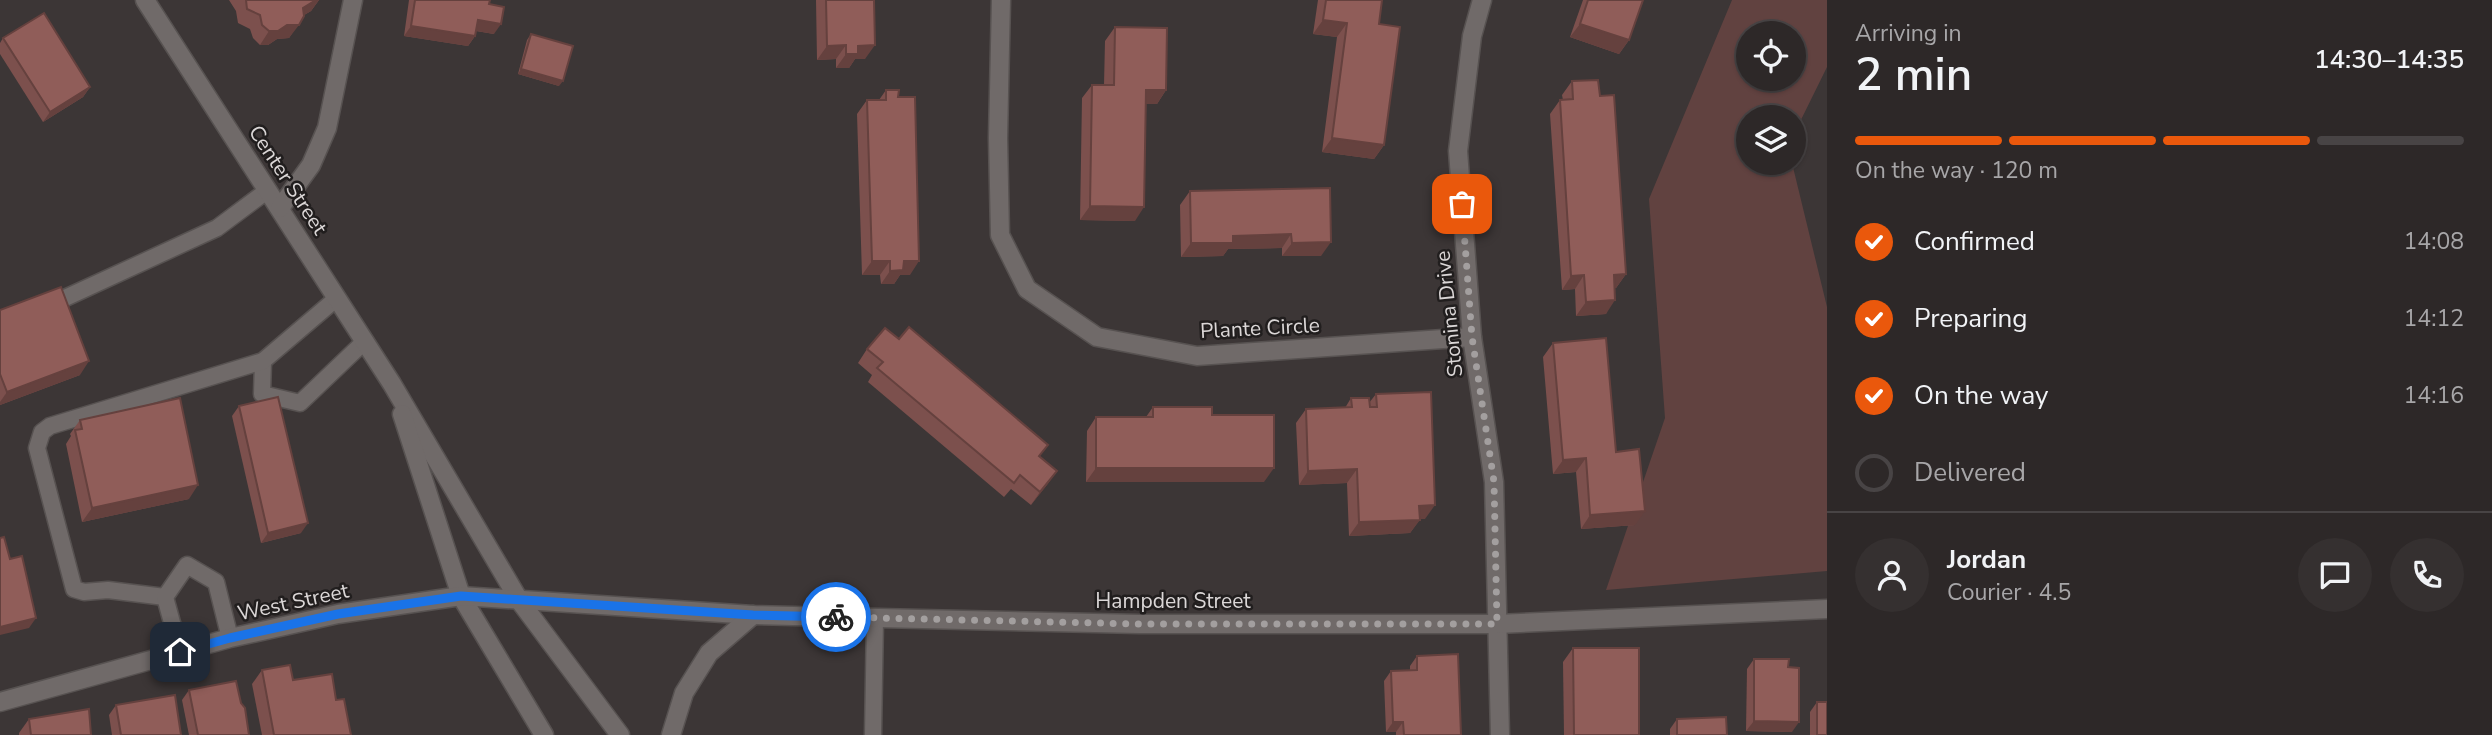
<!DOCTYPE html>
<html lang="en">
<head>
<meta charset="utf-8">
<style>
  :root { --surface:#2d2828; --page:#353030; --text:#f1f3f6; --muted:#a7a6a8; --line:#484445; --accent:#ea580c }
  body { margin:0; font-family:"Nunito Sans",sans-serif; background:var(--page); color:var(--text); height:100vh; display:flex; flex-direction:column; font-size:26px; white-space:nowrap }
  * { box-sizing:border-box; margin:0 }
  p { font-size:23px; color:var(--muted) }
  .icon { flex:none; width:38px; height:38px; fill:none; stroke:currentColor; stroke-width:2; stroke-linecap:round; stroke-linejoin:round }
  .map { position:relative; flex:1; overflow:hidden }
  .sheet { display:flex; flex-direction:column; background:var(--surface); width:665px }
  .sheet>* { flex:none }
  .tools { position:absolute; left:1736px; top:21px; display:grid; gap:14px }
  .tools a { display:grid; place-items:center; width:70px; height:70px; border-radius:50%; background:var(--surface); box-shadow:0 2px 5px #0004,0 0 0 2px var(--line); font-size:35px }
  .pin { position:absolute; display:grid; place-items:center; width:60px; height:60px; color:#fff; margin:-30px; border-radius:14px; box-shadow:0 4px 10px #0006 }
  .courier { position:absolute; display:grid; place-items:center; width:70px; height:70px; margin:-35px; border:5px solid #1a73e8; border-radius:50%; background:#fff; color:#222; box-shadow:0 2px 9px #0007 }
  .summary em { font-style:normal; font-weight:600 }
  .summary div { display:flex; flex-direction:column-reverse }
  .summary { display:flex; align-items:center; justify-content:space-between; height:119px; padding:0 28px }
  h1 { font-size:46px; font-weight:600; line-height:52px }
  .bar { display:grid; grid-template-columns:repeat(4,1fr); gap:10px 7px; align-content:center; height:84px; padding:0 28px }
  .bar i { height:9px; border-radius:5px; background:var(--line) }
  .bar .active { background:var(--accent) }
  .bar p { grid-column:span 4 }
  .line { display:flex; align-items:center; gap:18px; padding:0 28px; border-top:2px solid var(--line) }
  .line div { flex:1 }
  .round { display:grid; place-items:center; flex:none; width:74px; height:74px; border-radius:37px; background:var(--page) }
  ol { padding:0 28px; list-style:none }
  li { display:flex; align-items:center; gap:21px; height:77px }
  li p { margin-inline-start:auto }
  li .icon { padding:7px; border-radius:50%; background:var(--accent); color:#fff; stroke-width:4 }
  li:last-child { color:var(--muted) }
  li i { width:38px; height:38px; border:4px solid var(--line); border-radius:50% }
  main { display:flex; flex:1; min-height:0 }
  .map>svg:first-child { display:block }
  .green { fill:#614240; fill-rule:evenodd }
  .lines { fill:none; stroke-linecap:round; stroke-linejoin:round }
  .lane-casing { stroke:#575251; stroke-width:19 }
  .street-casing { stroke:#575251; stroke-width:21 }
  .secondary-casing { stroke:#575251; stroke-width:21 }
  .lane { stroke:#706a69; stroke-width:16 }
  .street { stroke:#706a69; stroke-width:18 }
  .secondary { stroke:#706a69; stroke-width:18 }
  .wall { fill:#7c504d }
  .shaded-wall { fill:#65413e }
  .building { fill:#905d59; stroke:#65413e; stroke-width:2 }
  .done { stroke:#a39f9f; stroke-width:7; stroke-dasharray:0 12.6 }
  .route { stroke:#1a73e8; stroke-width:9 }
  .labels { text-anchor:middle; dominant-baseline:central; stroke-width:5; stroke-linejoin:round; paint-order:stroke }
  .street-label { font-size:21px; fill:#dbd7d7; stroke:#211e1e }
</style>
</head>
<body>
<main>
<div class="map">
<svg width="1827" height="735" viewBox="0 0 1827 735">
  <rect width="100%" height="100%" fill="#3c3636"/>
  <path class="green" d="M1732,0H1827V67L1794,134V117H1748V163H1792L1827,307V571L1606,590L1665,418L1649,199ZM1748,33H1794V79H1748Z"/>
  <g class="lines">
    <g class="lane-casing">
      <g id="lane">
        <path d="M65,298L217,228L268,190"/>
        <path d="M263,361L262,394L300,403L365,341"/>
        <path d="M165,597L108,590L84,592L74,589L37,448L42,432L50,426L263,361L337,298"/>
        <path d="M180,652L165,597L187,565L216,582L230,638"/>
        <path d="M873,735L875,618"/>
      </g>
    </g>
    <g class="street-casing">
      <g id="street">
        <path d="M1001,0L998,138L1000,235L1027,289L1097,337L1197,356L1472,337"/>
        <path d="M1482,0L1472,36L1458,151L1472,337L1494,482L1500,735"/>
      </g>
    </g>
    <g class="secondary-casing">
      <g id="secondary">
        <path d="M145,0L392,384L519,600L620,735"/>
        <path d="M280,208L311,165L327,128L353,0"/>
        <path d="M402,414L461,596L544,735"/>
        <path d="M0,702L230,638L338,614L461,596L753,615L1139,624H1497L1827,609"/>
        <path d="M671,735L684,693L709,653L753,615"/>
      </g>
    </g>
    <use href="#lane" class="lane"/>
    <use href="#street" class="street"/>
    <use href="#secondary" class="secondary"/>
  </g>
  <g class="wall">
    <path d="M229,0H319L311,11L304,15L289,38L277,39L268,45H260L253,38L250,29L238,23L236,11Z"/>
    <path d="M409,0H490L489,4L494,34L476,31L475,36L468,46L404,36Z"/>
    <path d="M816,0H874L865,59H855L849,68H836V59L817,60Z"/>
    <path d="M1318,0H1382L1379,24L1384,145L1374,159L1322,152L1337,37L1313,34Z"/>
    <path d="M1583,0H1643L1629,40L1619,54L1570,37Z"/>
    <path d="M1115,27L1166,90L1157,104H1146L1135,221L1080,220L1082,98L1092,85H1104L1105,41Z"/>
    <path d="M531,34L559,86L518,74L527,40Z"/>
    <path d="M3,38L90,87L83,97L43,122L0,54V43Z"/>
    <path d="M1572,81L1600,96L1626,274L1616,288H1615L1606,314L1576,316L1575,289L1562,290L1550,114L1560,100H1563L1562,95Z"/>
    <path d="M886,90L898,97L910,275H900L894,284H881L880,275H862L857,114L867,100H879Z"/>
    <path d="M1330,188L1321,256H1282V248L1228,249L1223,256L1181,257L1180,205L1190,191Z"/>
    <path d="M0,310L80,375L0,405Z"/>
    <path d="M1553,343L1616,452L1635,525L1581,529L1576,472L1553,474L1543,357Z"/>
    <path d="M867,349L1040,457L1057,471L1031,505L1011,489L1004,497L868,382L872,375L858,363Z"/>
    <path d="M1376,394L1425,519H1420L1410,533L1349,536L1347,483L1299,485L1296,423L1306,409L1345,408L1351,398L1369,403Z"/>
    <path d="M239,406L301,533L261,543L232,416Z"/>
    <path d="M1153,407L1212,415L1264,482H1086L1087,431L1096,417H1146Z"/>
    <path d="M80,420L189,499L82,522L66,444L71,436L70,434Z"/>
    <path d="M1573,648L1639,735H1564L1563,662Z"/>
    <path d="M1417,656L1461,735H1396V732H1386L1384,681L1391,671L1410,670V666Z"/>
    <path d="M1754,659L1788,667L1792,732L1746,731L1747,669Z"/>
    <path d="M262,670L293,680L336,700L351,735H262L252,684Z"/>
    <path d="M189,690L241,703L249,735H189L182,700Z"/>
    <path d="M1817,702L1827,735H1810V712Z"/>
    <path d="M116,705L181,735H112L109,715Z"/>
    <path d="M29,719L91,735H19V733Z"/>
    <path d="M1677,719L1727,735H1670V729Z"/>
  </g>
  <g class="shaded-wall">
    <path d="M316,0H319L311,11L293,22L303,8Z"/>
    <path d="M478,20L501,24L494,34L471,30Z"/>
    <path d="M1323,20L1347,23L1337,37L1313,34Z"/>
    <path d="M1580,24L1629,40L1619,54L1570,37Z"/>
    <path d="M287,25H299L289,38L277,39L268,45H260L269,31Z"/>
    <path d="M411,26L475,36L468,46L404,36Z"/>
    <path d="M846,45L836,59L817,60L827,46Z"/>
    <path d="M875,45L865,59H855L849,68H836L846,54L858,46Z"/>
    <path d="M521,69L563,81L559,86L518,74Z"/>
    <path d="M90,87L83,97L43,122L50,112Z"/>
    <path d="M1146,90H1166L1157,104H1136Z"/>
    <path d="M1332,138L1384,145L1374,159L1322,152Z"/>
    <path d="M1090,206L1144,207L1135,221L1080,220Z"/>
    <path d="M1291,234L1282,248L1228,249L1223,256L1181,257L1191,243L1233,236Z"/>
    <path d="M1331,242L1321,256H1282L1292,243Z"/>
    <path d="M872,261H890L880,275H862Z"/>
    <path d="M904,261H919L910,275H900L894,284H881L890,271Z"/>
    <path d="M1626,274L1616,288L1604,289L1614,275Z"/>
    <path d="M1584,275L1575,289L1562,290L1571,276Z"/>
    <path d="M1615,300L1606,314L1576,316L1586,302Z"/>
    <path d="M89,361L80,375L0,405V402L7,392Z"/>
    <path d="M1586,458L1576,472L1553,474L1563,460Z"/>
    <path d="M1096,468H1274L1264,482H1086Z"/>
    <path d="M1357,469L1347,483L1299,485L1308,471Z"/>
    <path d="M1057,471L1047,485L1031,505L1040,492Z"/>
    <path d="M198,485L189,499L82,522L92,508Z"/>
    <path d="M1435,505L1425,519H1409L1419,506Z"/>
    <path d="M1645,511L1635,525L1581,529L1590,515Z"/>
    <path d="M1420,520L1410,533L1349,536L1359,522Z"/>
    <path d="M308,523L301,533L261,543L268,533Z"/>
    <path d="M36,618L29,628L0,635V627Z"/>
    <path d="M1754,721L1799,722L1792,732L1746,731Z"/>
    <path d="M1393,722H1403L1396,732H1386Z"/>
  </g>
  <g class="building">
    <path d="M246,0H316L303,8L304,16L299,25H287L278,31H269L262,25L260,15L247,9Z"/>
    <path d="M415,0H490L489,4L504,7L501,24L478,20L475,36L411,26Z"/>
    <path d="M826,0H874L875,45L858,46V54H846V45L827,46Z"/>
    <path d="M1326,0H1382L1379,24L1400,27L1384,145L1332,138L1347,23L1323,20Z"/>
    <path d="M1588,0H1643L1629,40L1580,24Z"/>
    <path d="M44,13L90,87L50,112L3,38Z"/>
    <path d="M1115,27L1167,28L1166,90H1146L1144,207L1090,206L1092,85H1114Z"/>
    <path d="M531,34L573,46L563,81L521,69Z"/>
    <path d="M1598,80L1600,96L1614,95L1626,274L1614,275L1615,300L1586,302L1584,275L1571,276L1560,100L1573,99L1572,81Z"/>
    <path d="M886,90H899L898,97H915L919,261H904L903,270L890,271V261H872L867,100H886Z"/>
    <path d="M1330,188L1331,242L1292,243L1291,234L1233,236V243H1191L1190,191Z"/>
    <path d="M61,287L89,361L7,392L0,374V310Z"/>
    <path d="M909,327L1048,445L1039,456L1057,471L1040,492L1020,475L1014,483L877,368L883,362L867,349L885,328L899,339Z"/>
    <path d="M1606,338L1616,452L1639,449L1645,511L1590,515L1586,458L1563,460L1553,343Z"/>
    <path d="M1431,392L1435,505L1419,506L1420,520L1359,522L1357,469L1308,471L1306,409L1352,407L1351,398H1369L1370,407H1377L1376,394Z"/>
    <path d="M278,397L308,523L268,533L239,406Z"/>
    <path d="M180,398L198,485L92,508L75,430L82,429L80,420Z"/>
    <path d="M1153,407H1212V415H1274V468H1096V417H1153Z"/>
    <path d="M4,537L10,559L22,556L36,618L0,627V538Z"/>
    <path d="M1573,648H1639V735H1574Z"/>
    <path d="M1458,654L1461,735H1404L1403,722H1393L1391,671L1417,670V656Z"/>
    <path d="M1754,659H1789L1788,667L1799,668V722L1754,721Z"/>
    <path d="M290,665L293,680L332,674L336,700L344,699L351,735H274L262,670Z"/>
    <path d="M236,681L241,703L245,708L249,735H198L189,690Z"/>
    <path d="M175,695L181,735H121L116,705Z"/>
    <rect x="1817" y="702" width="10" height="33"/>
    <path d="M89,709L91,735H31L29,719Z"/>
    <path d="M1726,717L1727,735H1677V719Z"/>
  </g>
  <g class="lines">
    <path class="done" d="M836,617L1139,624H1497L1494,482L1472,337L1462,204"/>
    <path class="route" d="M180,652L230,638L338,614L461,596L753,615L836,617"/>
  </g>
  <g class="labels">
    <g class="street-label">
      <text transform="translate(288 180) rotate(57)">Center Street</text>
      <text transform="translate(1449 314) rotate(-96)">Stonina Drive</text>
      <text transform="translate(1260 328) rotate(-3)">Plante Circle</text>
      <text x="1173" y="601">Hampden Street</text>
      <text transform="translate(293 602) rotate(-12)">West Street</text>
    </g>
  </g>
</svg>
<div class="tools">
<a><svg class="icon" aria-label="locate" viewBox="0 0 24 24"><circle cx="12" cy="12" r="6"/><path d="M12 2v4M12 18v4M2 12h4M18 12h4"/></svg></a>
<a><svg class="icon" aria-label="layers" viewBox="0 0 24 24"><path d="M12 4l9 5-9 5-9-5zM3 14l9 5 9-5"/></svg></a>
</div>
<div class="pin" style="left:1462px;top:204px;background:#ea580c"><svg class="icon" aria-label="bag" viewBox="0 0 24 24"><path d="M5 8h14l-1 12H6zM9 8a3 3 0 0 1 6 0"/></svg></div>
<div class="pin" style="left:180px;top:652px;background:#1f2937"><svg class="icon" aria-label="home" viewBox="0 0 24 24"><path d="M3 11l9-7 9 7M6 9v11h12V9"/></svg></div>
<div class="courier" style="left:836px;top:617px"><svg class="icon" aria-label="bike" viewBox="0 0 24 24"><circle cx="6" cy="16" r="4"/><circle cx="18" cy="16" r="4"/><path d="M6 16l4-8h5l3 8M10 8l3 8H6M13 5h3"/></svg></div>
</div>
<section class="sheet">
<div class="summary"><div><h1>2 min</h1><p>Arriving in</p></div><em>14:30–14:35</em></div>
<div class="bar"><i class="active"></i><i class="active"></i><i class="active"></i><i></i><p>On the way · 120 m</p></div>
<ol>
<li><svg class="icon" aria-label="check" viewBox="0 0 24 24"><path d="M5 12l5 5 9-10"/></svg>Confirmed<p>14:08</p></li>
<li><svg class="icon" aria-label="check" viewBox="0 0 24 24"><path d="M5 12l5 5 9-10"/></svg>Preparing<p>14:12</p></li>
<li><svg class="icon" aria-label="check" viewBox="0 0 24 24"><path d="M5 12l5 5 9-10"/></svg>On the way<p>14:16</p></li>
<li><i></i>Delivered</li>
</ol>
<div class="line" style="height:126px"><a class="round"><svg class="icon" aria-label="person" viewBox="0 0 24 24"><circle cx="12" cy="8" r="4"/><path d="M4 21q1-7 8-7t8 7"/></svg></a><div><b>Jordan</b><p>Courier · 4.5</p></div><a class="round"><svg class="icon" aria-label="chat" viewBox="0 0 24 24"><path d="M4 5h16v11H9l-5 4z"/></svg></a><a class="round"><svg class="icon" aria-label="phone" viewBox="0 0 24 24"><path d="M5 4h4l2 5-3 2q2 4 5 5l2-3 5 2v4C11 20 4 13 5 4z"/></svg></a></div>
</section>
</main>
</body>
</html>
